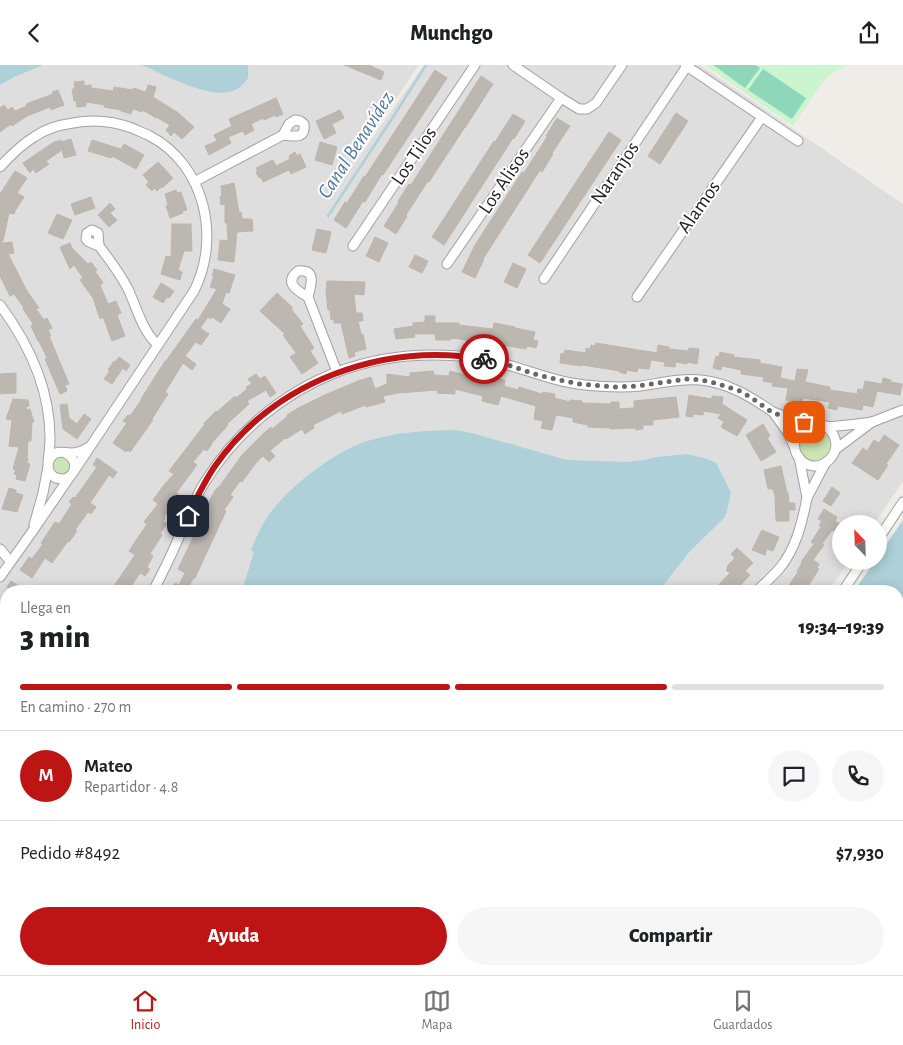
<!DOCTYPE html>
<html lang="es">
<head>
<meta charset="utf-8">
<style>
  :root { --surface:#fff; --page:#f6f6f6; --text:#202124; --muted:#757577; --line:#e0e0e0; --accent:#bd1416 }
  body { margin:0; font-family:"Alegreya Sans",sans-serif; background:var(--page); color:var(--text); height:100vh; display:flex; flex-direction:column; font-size:19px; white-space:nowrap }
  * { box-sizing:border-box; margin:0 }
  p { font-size:16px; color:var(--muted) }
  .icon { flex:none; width:28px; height:28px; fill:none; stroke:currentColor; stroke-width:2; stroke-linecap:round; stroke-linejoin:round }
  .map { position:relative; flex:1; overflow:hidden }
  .side { position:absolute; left:0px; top:520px; width:904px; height:390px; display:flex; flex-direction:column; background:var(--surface); border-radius:20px 20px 0 0; box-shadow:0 2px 12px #0003 }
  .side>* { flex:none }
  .needle { width:32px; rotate:337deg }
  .buttons { position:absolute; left:832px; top:450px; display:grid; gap:10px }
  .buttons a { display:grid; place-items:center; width:55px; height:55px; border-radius:50%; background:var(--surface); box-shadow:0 2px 12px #0003; font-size:25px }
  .pin { position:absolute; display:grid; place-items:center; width:42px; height:42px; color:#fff; margin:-21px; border-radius:10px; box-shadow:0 2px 8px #0006 }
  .courier { position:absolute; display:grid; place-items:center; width:50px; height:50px; margin:-25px; border:4px solid #bd1416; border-radius:50%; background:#fff; color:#222; box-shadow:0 1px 6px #0007 }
  .summary em { font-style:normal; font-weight:800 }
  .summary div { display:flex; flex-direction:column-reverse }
  .summary { display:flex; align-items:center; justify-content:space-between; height:85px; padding:0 20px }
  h1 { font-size:32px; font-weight:800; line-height:38px }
  .bar { display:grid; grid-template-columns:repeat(4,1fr); gap:8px 5px; align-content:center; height:60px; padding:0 20px }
  .bar i { height:6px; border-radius:4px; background:var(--line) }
  .bar .current { background:var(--accent) }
  .bar p { grid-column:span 4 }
  .line { display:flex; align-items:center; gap:12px; padding:0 20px; border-top:1px solid var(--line) }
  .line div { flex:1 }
  .round { display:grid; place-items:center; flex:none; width:52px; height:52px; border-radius:26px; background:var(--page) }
  .action { display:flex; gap:10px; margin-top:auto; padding:10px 20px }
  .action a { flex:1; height:58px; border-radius:30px; background:var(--accent); color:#fff; font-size:20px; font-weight:800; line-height:58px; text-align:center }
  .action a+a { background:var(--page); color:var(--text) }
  header { display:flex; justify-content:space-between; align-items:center; height:65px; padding:0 20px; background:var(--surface); font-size:22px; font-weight:800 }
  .menu { display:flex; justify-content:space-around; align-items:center; height:70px; border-top:1px solid var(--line); background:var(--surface); font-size:14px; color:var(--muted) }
  .menu a { display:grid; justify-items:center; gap:2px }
  .menu .current { color:var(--accent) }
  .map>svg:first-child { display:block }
  .residential { fill:#dfdede }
  .construction { fill:#c4c4b4 }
  .grass { fill:#cce5b4 }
  .wetland { fill:#c7dcd2 }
  .park { fill:#cbf5ce }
  .pitch { fill:#8fd7ba }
  .water { fill:#add0d9 }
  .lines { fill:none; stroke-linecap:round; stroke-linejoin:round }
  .stream { stroke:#add0d9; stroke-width:2.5 }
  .building { fill:#bdb7b1; stroke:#c0b5ac }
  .street-casing { stroke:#a2a2a2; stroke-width:11 }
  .street { stroke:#fff; stroke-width:9 }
  .done { stroke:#696867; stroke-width:5; stroke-dasharray:0 9 }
  .route { stroke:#bd1416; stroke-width:6 }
  .labels { text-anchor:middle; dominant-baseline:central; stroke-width:4; stroke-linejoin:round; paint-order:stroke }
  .street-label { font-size:20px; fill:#212121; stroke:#fff }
  .water-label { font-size:21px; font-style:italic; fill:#537aa0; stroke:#fff }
</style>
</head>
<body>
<header><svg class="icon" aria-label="back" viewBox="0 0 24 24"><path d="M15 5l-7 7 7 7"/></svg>Munchgo<svg class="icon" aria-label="share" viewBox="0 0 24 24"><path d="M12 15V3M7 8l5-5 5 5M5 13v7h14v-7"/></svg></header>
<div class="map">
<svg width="903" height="910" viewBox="0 0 903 910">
  <rect width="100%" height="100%" fill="#f0ede8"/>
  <path class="residential" d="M0,0H419L317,151L424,0H700L903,139V416L874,459H841V496H849L829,526H6V904H563L559,910H0Z"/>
  <path class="construction" d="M903,590V632H898V598Z"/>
  <g class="grass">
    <path d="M818,363L824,364L834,378L828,394L812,398C809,395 804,393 802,390C793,377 805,364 818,363Z"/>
    <circle cx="61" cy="401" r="9"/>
  </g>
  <path class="wetland" d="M898,632H903V910H645L649,904H898Z"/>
  <path class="park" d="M705,0H849L832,8L822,18L793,61Z"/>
  <g class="pitch">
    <path d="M713,0H756L760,3L745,23Z"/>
    <path d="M763,4L806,33L792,54L748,25Z"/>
  </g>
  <g class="water">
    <path d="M0,0H43L14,12L0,20Z"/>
    <path d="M140,0H248V13C245,17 241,22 237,24C215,37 168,12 147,2Z"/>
    <path d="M451,365L462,366L475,369L567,395L626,397L644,395L657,392L687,389L707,394L716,398L731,427L727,446L724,453L690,486L659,526H242L254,487L251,485C256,473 261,461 268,451C288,422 337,384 371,375C398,367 424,366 451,365Z"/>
    <path d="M903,455V552L898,560V526H854L875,496H879V490Z"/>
    <path d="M6,838V904H138L143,910H0V860Z"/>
    <path d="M589,904H649L645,910H585Z"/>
    <path d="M683,904H733L736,909L741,910H677Z"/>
  </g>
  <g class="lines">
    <path class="stream" d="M328,151L397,46L426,0"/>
  </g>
  <g class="building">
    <path d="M344,0H369L384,7L381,15Z"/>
    <path d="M435,5L447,13L383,110L382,109L365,137L363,136L346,163L334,155L345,137L347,138L364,111L365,112Z"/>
    <path d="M481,11L493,19L465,63V62L429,117L428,116L406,150L407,151L396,169L384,161L399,137L398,136L409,119L411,120Z"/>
    <path d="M84,16V21L91,20V23L113,26L114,22L133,25V23L146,27L148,20L156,22L153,32L177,47L194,62L182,74L174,67L171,71L166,65L170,60L156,52V53L143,45L142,47L133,44L131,49L121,46V45L104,42L105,40L86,37V41L77,42L76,35L74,36L72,24H75L74,17Z"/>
    <path d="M58,25L64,40L51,45L50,42L27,51L12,61L11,59L0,67V43L4,40L8,45L12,42L15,46L27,41L26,39L53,29L52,27Z"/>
    <path d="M276,33L283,49L276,52L275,50L264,55L263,53L251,59L254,65L245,70L243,66L228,72L231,78L209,90L205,81L217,76L214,70L232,61L229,54Z"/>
    <path d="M340,45L344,53L332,59L336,68L324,74L316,56Z"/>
    <path d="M676,48L688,56L660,99L648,91Z"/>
    <path d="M513,49L525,56L514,74L513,73L444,180L432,172L494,76L495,77Z"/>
    <path d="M557,53L570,61L552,88L553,89L542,107L540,105L483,194H484L475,213L462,207L475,180L522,107L524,108L547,72L546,71Z"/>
    <path d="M609,67L621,75L540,198L528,190Z"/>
    <path d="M71,74L76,90L64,93L62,85L46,96L49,99L36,108L33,104L30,108L23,98L54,77L61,75L62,77Z"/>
    <path d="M92,75L121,84L124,79L144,90L136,104L112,91L111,93L88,86Z"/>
    <path d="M320,77L337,82L332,100L315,95Z"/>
    <path d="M295,87L297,91L300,89L306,102L291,109L289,105L263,117L261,112L259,113L256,107L258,106L256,103L273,95L276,101L290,94L289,91Z"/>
    <path d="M158,97L173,113L162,123V121L157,126L154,123L152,126L146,120L149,117L143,110Z"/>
    <path d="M15,106L27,113L17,128L24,132L15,146L14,149L9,148L3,176H1L2,178L12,177L14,188L8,189L27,226L39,243L36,244L44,255L47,253L52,263L48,265L51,271H49L69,319L65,320L67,326L60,329L45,294L47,293L39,276H38L31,261L33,259L23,244L24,243L14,229L10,231L0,211V132L1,130L0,129Z"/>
    <path d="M234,118L239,147H241L242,154H252L253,166L237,167L234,197L218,195L220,175L228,176L227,158H225V139L221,140L220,132L222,131L221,121Z"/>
    <path d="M176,125L177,128L181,127L187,145L182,146L183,148L170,153L166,141L168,140L165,129Z"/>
    <path d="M91,132L95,143L75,150L71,139Z"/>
    <path d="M110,138L115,144L110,148L117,155L109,162L98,150Z"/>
    <path d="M57,149L72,155L63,174L48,168Z"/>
    <path d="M172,159H191L192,186H184L178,205L182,207L180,215L161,209L166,191L171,192Z"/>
    <path d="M317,164L331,167L326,188L312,185Z"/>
    <path d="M375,172L388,178L379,197L366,191Z"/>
    <path d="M70,178L72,183L88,199L91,197L97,205L95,206L103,218L100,220L108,239L116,236L121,248L117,250L125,271L112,276L103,252L100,254L93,233L80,215L83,213L74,200L70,204L60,182Z"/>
    <path d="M415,190L428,196L422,208L409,202Z"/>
    <path d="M513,198L526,204L517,223L504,217Z"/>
    <path d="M214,204L235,210L229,228L226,227L222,239L230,244L221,258L212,252L211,254L208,252L200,263L209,269L201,280L196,277L194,279L185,291L196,299L192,305L183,298L165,327L168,329L152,354L153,355L130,387L128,385L126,387L113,378L127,358L123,356L128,350L130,351L142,334H141L165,296H166L196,254L198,255L217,224L210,222L214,211H212Z"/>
    <path d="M327,216L365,217L364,230L354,229L356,248H362L363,256H358L361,269H363L366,284L354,287L355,291L349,293L341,258H334V254L331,255L330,245H328L326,227Z"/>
    <path d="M161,218L174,226L169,233L167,232L163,238L153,232Z"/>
    <path d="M277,228L293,243L291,244L303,259L300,261L314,283L310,286L318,298L302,309L290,292L296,288L283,270L285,269L260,246Z"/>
    <path d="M425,251H435V258H459V260L493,264L494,258L515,262V263L535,267L533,275L538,276L536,283L527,281L526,284L490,278L451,273V275H436L435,269H414L415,272L396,274L394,264L413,261V258L425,257Z"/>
    <path d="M596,278L657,288L658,280L669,282V284L688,286L689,283L699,284L697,299L687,297V299L676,297L675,302L664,301L665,297L651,295L649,304L638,303L637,307L627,305L626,309L619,307L620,306L582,300L581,301L560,298L561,288L564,289L565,285L586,288V283L590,284L591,280L595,281Z"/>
    <path d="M720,287L734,290L733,292L760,295V298L782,302L780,313L795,316L797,304L808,305L805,317L830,322V325L857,329L858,324L863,325L865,316L882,319L883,313L891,315V317L902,319L900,330L877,326L873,342L863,340L862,345L838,341L837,345L828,343L830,337L803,333L802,337L786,335L788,323L772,321L773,318L763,316L764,312L741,309V305L722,301L721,305L713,303L716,291L719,292Z"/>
    <path d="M119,292L130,300L126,306L123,303L112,319L104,314L110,306L108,305L114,296L115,297Z"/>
    <path d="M433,306L434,310L449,311L450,306L487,316L489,310L505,315L504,321L518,325L519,322L542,329L543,327L555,329L554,333L570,337V335L582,336V338L611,339V337H619V344L634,343V336L676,332L679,352L653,355V360H643V364L636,365V363L610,364V363L588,362V360L573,357V353L556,350L552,365L541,363L543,356L534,354L536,341L501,331L498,340L482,336L483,331L455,324V329L437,328L438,325L398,328L383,331L385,337L366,342V340L342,349L341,346L313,360L314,363L305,369L302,364L286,374L285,373L270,386L275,391L269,397L263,391L256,398L242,417L240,416L230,430L233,432L224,445L226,446L195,513L194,512L187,525L190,526H170L175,518L179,520L185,508L178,504L203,452L202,451L214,427L218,422H219L242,390L264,368L271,362L272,364L288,351L287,350L300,342L327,329L358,316L371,312L375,324L387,319V309L410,312V308Z"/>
    <path d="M16,308V328L0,329V309Z"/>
    <path d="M256,309L260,314L265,311L276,328L270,332L266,325L247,336L249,339L227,359L228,360L211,379H212L207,386L204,384L193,397L197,400L176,428L179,430L164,452L165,453L163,456L167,459L160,468L162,470L150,489L153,491L147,502L150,504L145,511L140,508L128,526H113L116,522L114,521L135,490L129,486L147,459L144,457L158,439L153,435L164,420L174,409L169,406L205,359L204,358L216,346L217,347L235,331L236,333L247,324L246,322L252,319L248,314Z"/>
    <path d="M689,330L712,334V331L723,332L722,339L747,355L737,371L721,362L724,357L718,353L721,349L704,346L703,350L693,349V352L686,351Z"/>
    <path d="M13,334L28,335L29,341L26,342L27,345L30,344L34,357H32L31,376H28L27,394H28L27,398L30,399L25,416L16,414L17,410L14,409L16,405L13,404L19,382L9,381L12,355L6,354Z"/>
    <path d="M67,339L69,353L77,359L84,349L91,354L77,374L63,364L60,340Z"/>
    <path d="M763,359L770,371L767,373L776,387L761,396L746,370Z"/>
    <path d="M884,370L899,380L886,399L888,400L878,415L852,398L863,383L867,386L874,375L879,378Z"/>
    <path d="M97,393L117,407L113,413L109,410L90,438L96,442L91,449L88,447L75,465L77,466L69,477L68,476L52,498L45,493L32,513L20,505L29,492L32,494L43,479L41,478L55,457L59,459L72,439L69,437L73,432L75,433L97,402L93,400Z"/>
    <path d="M781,401L787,428H788L789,438H795V445H789V456H776L775,431L773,424H768L764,405Z"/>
    <path d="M832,422L840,428L831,441L823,436Z"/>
    <path d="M9,423L16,425V428L23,430L17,447L2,444Z"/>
    <path d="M824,444L837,452L835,456L841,460V462L837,468L832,465L822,479L824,480L813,495L819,499L817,503L819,504L805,526H785L798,507L797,506L802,498L801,497L814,479L811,477L821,462L819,460L822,456L818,454Z"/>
    <path d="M762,465L779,472L773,486L767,484L765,490L752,485Z"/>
    <path d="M737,483L753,498L745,506L750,510L735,526H713L730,508L726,505L728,503L727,501L735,493L731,489Z"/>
    <path d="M11,516L27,526H13L7,522Z"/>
  </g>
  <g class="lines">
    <g class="street-casing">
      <g id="street">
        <path d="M513,0L561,33L579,44H587L596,38L622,0"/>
        <path d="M685,0L798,76"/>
        <path d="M295,55L300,56L304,59C306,75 293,71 283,70L289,59Z"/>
        <path d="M0,102C10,91 21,80 34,72C45,64 59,60 73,58C93,54 113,56 132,63C138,66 144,68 150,71C205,100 221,173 194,226L74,406"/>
        <path d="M194,117L283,70"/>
        <path d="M92,165L98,168L99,181L89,177L86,174L87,168Z"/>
        <path d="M99,181C110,195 120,209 128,224C137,243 142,266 158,280"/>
        <path d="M353,181L475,0"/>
        <path d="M447,199L561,33"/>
        <path d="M298,206C317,204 311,220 308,232C298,226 283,218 298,206Z"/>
        <path d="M544,214L687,1"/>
        <path d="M308,232L337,307"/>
        <path d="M637,232L762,52"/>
        <path d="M0,240C29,279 50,324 50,373C50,381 49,389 48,397"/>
        <path d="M872,357L903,345"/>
        <path d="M826,361C853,384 818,416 799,393C795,388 794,381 795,375C797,369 802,363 807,360C814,357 819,360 826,361C829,362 834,361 837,361C849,360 860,359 872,357L836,384"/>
        <path d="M794,381L788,368L773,347L794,355L813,359"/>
        <path d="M65,388C77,393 79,410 64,414C60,414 56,414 53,411C45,405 47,393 56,388C61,386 66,388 71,388C78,388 84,385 89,382"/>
        <path d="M799,392L807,433L826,397"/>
        <path d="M34,460L43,428L48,402"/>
        <path d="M879,473L903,437"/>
        <path d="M0,484L10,496"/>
        <path d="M0,512L32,467L71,410"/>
        <path d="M153,526C161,511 169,495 176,479C185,458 193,436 205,417C235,368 283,328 337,307C379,291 426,287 471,292C510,296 545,316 585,320C603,322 622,323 641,321C661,318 681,313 701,315C729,318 751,332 773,347"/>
        <path d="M757,526C764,519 772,512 779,504C796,484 802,458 807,433"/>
        <path d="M843,526L863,496"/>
        <path d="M0,671L6,668"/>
        <path d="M898,885L903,886"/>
        <path d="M255,904L267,910"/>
        <path d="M364,904L369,910"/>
        <path d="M343,910L348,904"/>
        <path d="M478,910L485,904"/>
        <path d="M572,910L577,904"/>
      </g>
    </g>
    <use href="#street" class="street"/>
  </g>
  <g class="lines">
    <path class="done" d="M484,294L496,296L538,310L578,319L616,322L638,321L687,314L702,315L715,318L740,326L752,333L773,348L804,357"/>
    <path class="route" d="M188,451C196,434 204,417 215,401C275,316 382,277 484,294"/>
  </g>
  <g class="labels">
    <g class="street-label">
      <text transform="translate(414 91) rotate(-56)">Los Tilos</text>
      <text transform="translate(615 108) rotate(-56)">Naranjos</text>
      <text transform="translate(504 116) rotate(-56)">Los Alisos</text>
      <text transform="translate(699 142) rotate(-55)">Alamos</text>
    </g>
    <g class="water-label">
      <text transform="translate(356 80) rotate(-57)">Canal Benavídez</text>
    </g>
  </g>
</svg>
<div class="buttons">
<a><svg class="needle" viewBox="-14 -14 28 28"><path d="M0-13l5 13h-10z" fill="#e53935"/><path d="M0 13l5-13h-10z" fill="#757577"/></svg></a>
</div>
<div class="pin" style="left:804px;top:357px;background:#ea580c"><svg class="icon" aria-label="bag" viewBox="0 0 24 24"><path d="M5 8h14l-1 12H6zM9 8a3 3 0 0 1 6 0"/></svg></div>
<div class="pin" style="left:188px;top:451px;background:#1f2937"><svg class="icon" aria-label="home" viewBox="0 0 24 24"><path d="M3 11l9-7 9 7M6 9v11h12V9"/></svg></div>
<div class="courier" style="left:484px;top:294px"><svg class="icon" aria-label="bike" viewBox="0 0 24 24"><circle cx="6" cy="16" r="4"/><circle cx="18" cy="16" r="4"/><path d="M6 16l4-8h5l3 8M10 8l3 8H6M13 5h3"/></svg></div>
<section class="side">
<div class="summary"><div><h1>3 min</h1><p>Llega en</p></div><em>19:34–19:39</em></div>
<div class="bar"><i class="current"></i><i class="current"></i><i class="current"></i><i></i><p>En camino · 270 m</p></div>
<div class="line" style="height:90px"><b class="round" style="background:var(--accent);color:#fff">M</b><div><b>Mateo</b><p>Repartidor · 4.8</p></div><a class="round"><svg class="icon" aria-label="chat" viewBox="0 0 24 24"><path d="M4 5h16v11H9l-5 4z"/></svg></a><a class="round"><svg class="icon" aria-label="phone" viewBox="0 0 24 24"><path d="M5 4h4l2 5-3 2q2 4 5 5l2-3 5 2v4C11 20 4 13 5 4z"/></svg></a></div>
<div class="line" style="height:65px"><div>Pedido #8492</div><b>$7,930</b></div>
<div class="action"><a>Ayuda</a><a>Compartir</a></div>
</section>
</div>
<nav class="menu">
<a class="current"><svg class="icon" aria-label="home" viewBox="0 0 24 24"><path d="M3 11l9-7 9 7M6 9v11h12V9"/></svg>Inicio</a>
<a><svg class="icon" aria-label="map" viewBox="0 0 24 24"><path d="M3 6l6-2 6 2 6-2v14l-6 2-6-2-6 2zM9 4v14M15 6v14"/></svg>Mapa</a>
<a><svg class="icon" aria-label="saved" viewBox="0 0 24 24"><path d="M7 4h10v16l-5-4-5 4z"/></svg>Guardados</a>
</nav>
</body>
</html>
